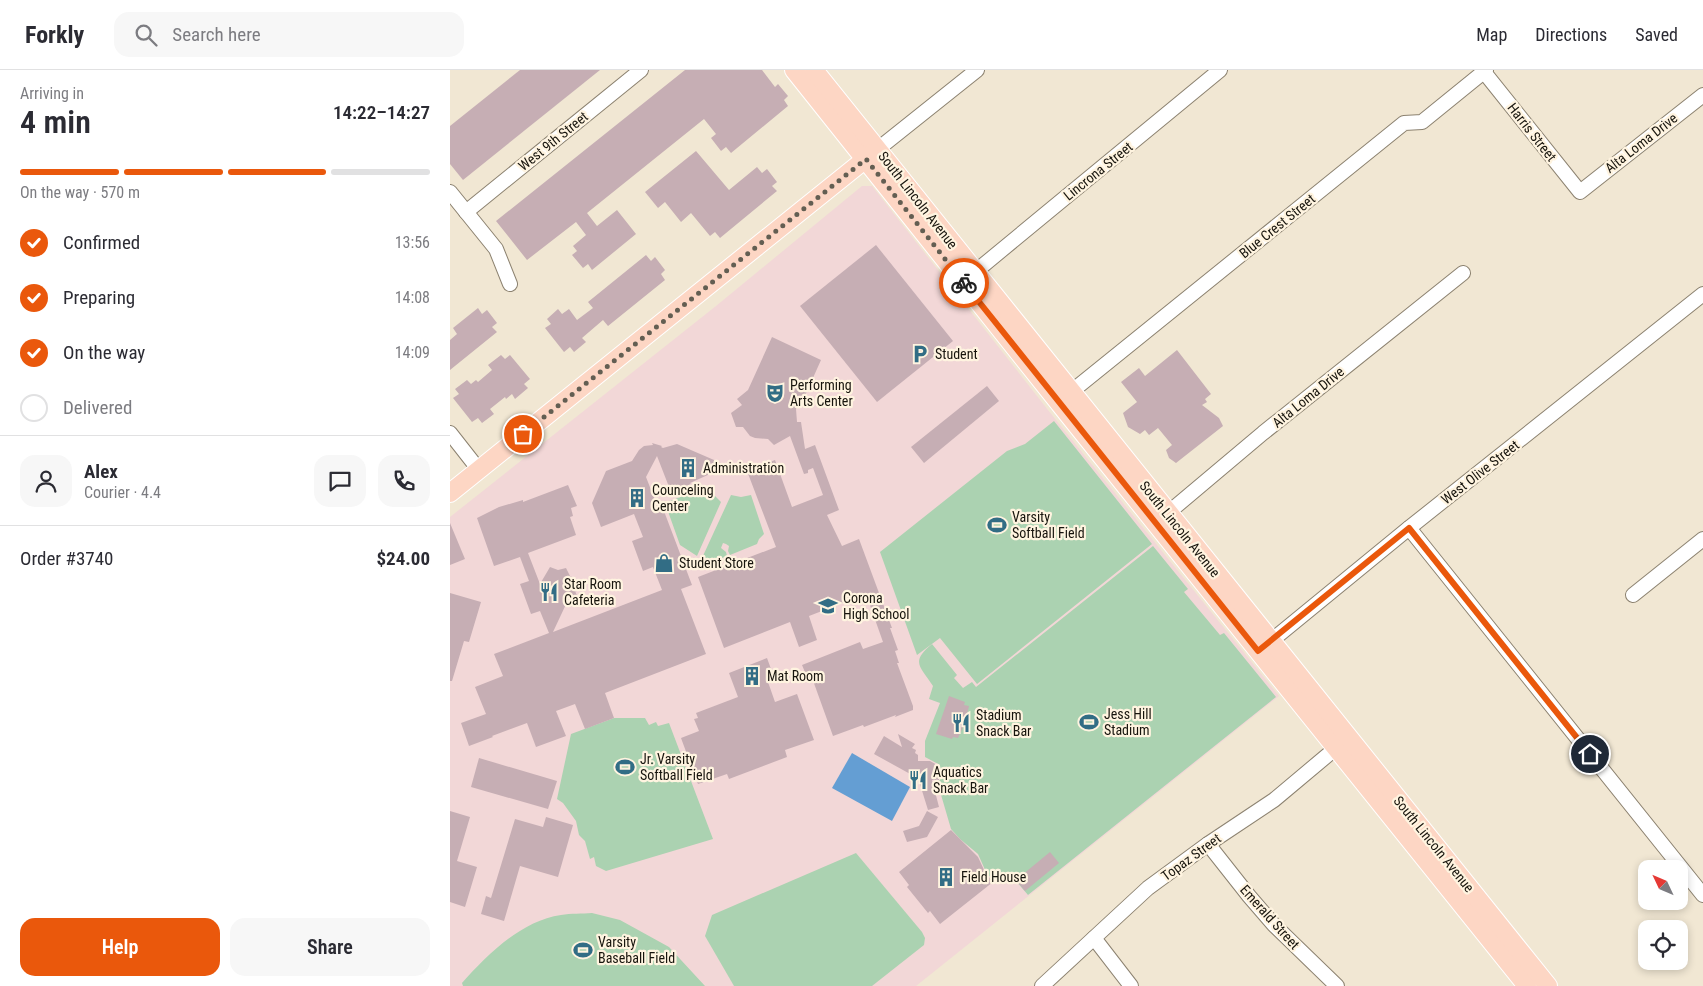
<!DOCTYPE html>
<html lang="en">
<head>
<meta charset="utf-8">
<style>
  :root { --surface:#fff; --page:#f7f7f7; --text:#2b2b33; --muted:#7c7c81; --line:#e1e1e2; --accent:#ea580c }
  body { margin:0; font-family:"Roboto Condensed",sans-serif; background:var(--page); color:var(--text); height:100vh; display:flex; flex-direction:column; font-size:19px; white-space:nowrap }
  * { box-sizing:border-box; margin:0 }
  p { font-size:16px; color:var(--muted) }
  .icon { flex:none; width:28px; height:28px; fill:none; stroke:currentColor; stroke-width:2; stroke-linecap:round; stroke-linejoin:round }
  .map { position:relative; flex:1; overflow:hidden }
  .drawer { display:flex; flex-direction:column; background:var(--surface); width:450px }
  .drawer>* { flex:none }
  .needle { width:32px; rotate:314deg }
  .fabs { position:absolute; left:1188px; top:790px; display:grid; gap:10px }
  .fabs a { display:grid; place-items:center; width:50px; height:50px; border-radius:10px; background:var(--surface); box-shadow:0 2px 8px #0003; font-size:25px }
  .pin { position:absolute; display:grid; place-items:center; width:42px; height:42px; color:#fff; margin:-21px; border:2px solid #fff; border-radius:50%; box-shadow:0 1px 5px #0007 }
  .courier { position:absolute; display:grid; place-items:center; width:50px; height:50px; margin:-25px; border:4px solid #ea580c; border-radius:50%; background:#fff; color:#222; box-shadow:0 1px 6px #0007 }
  .overview em { font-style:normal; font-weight:600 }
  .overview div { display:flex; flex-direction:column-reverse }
  .overview { display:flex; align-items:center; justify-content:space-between; height:85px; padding:0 20px }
  h1 { font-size:32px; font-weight:600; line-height:38px }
  .bar { display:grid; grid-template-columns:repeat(4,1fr); gap:8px 5px; align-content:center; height:60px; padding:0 20px }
  .bar i { height:6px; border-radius:4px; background:var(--line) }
  .bar .active { background:var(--accent) }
  .bar p { grid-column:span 4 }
  .line { display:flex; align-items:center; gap:12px; padding:0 20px; border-top:1px solid var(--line) }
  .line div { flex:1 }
  .round { display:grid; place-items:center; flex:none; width:52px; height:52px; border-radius:15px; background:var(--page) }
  ol { padding:0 20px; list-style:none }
  li { display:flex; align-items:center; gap:15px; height:55px }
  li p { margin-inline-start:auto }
  li .icon { padding:5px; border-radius:50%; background:var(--accent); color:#fff; stroke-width:4 }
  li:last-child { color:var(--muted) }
  li i { width:28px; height:28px; border:2px solid var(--line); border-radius:50% }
  .action { display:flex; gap:10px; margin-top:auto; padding:10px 20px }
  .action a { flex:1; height:58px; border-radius:15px; background:var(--accent); color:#fff; font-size:20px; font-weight:600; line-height:58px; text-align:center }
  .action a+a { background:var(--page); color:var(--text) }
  header { display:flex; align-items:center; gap:30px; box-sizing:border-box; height:70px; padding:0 25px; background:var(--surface); border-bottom:1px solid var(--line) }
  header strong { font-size:24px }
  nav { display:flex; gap:28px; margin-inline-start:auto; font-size:18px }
  .search { width:350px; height:45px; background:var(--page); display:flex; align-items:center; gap:12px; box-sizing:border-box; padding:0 18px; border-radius:15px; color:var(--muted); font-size:19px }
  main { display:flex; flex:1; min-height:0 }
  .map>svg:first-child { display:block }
  .education { fill:#f2d7d7 }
  .green { fill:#abd2b1 }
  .water { fill:#649ed3 }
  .building { fill:#c6aeb4 }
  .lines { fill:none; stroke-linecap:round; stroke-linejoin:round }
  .minor-casing { stroke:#8c8270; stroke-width:16 }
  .major-casing { stroke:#fff; stroke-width:20 }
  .minor { stroke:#fff; stroke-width:14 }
  .major { stroke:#fdd6c4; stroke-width:18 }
  .done { stroke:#635e52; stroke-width:5; stroke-dasharray:0 9 }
  .route { stroke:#ea580c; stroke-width:6 }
  .labels { text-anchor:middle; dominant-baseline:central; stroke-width:4.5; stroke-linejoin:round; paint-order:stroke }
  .street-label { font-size:14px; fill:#17140d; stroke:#fff4e0 }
  .poi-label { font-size:14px; fill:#17140d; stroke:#fff4e0; text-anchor:start }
</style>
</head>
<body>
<header>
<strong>Forkly</strong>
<div class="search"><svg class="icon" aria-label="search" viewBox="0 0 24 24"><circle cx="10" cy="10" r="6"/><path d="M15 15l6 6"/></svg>Search here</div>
<nav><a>Map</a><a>Directions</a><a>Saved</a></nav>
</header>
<main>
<section class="drawer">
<div class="overview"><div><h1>4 min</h1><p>Arriving in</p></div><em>14:22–14:27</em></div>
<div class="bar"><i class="active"></i><i class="active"></i><i class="active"></i><i></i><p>On the way · 570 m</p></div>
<ol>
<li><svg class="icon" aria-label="check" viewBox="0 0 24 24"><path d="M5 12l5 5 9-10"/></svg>Confirmed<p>13:56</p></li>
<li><svg class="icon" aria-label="check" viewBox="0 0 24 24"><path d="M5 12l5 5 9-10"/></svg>Preparing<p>14:08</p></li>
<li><svg class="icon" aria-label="check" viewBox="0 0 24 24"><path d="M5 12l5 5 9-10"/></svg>On the way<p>14:09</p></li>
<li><i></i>Delivered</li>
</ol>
<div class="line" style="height:90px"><a class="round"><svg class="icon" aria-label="person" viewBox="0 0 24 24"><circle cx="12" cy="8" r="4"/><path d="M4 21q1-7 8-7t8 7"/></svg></a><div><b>Alex</b><p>Courier · 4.4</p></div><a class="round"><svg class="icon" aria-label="chat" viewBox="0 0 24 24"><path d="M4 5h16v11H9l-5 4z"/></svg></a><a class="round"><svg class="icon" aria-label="phone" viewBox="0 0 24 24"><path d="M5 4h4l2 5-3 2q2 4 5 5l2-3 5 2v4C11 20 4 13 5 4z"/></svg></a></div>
<div class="line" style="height:65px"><div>Order #3740</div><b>$24.00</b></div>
<div class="action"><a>Help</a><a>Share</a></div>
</section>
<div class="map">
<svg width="1253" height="916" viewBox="0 0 1253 916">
  <rect width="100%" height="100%" fill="#f1e7d3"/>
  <path class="education" d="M412,116H422L598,340L829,626L466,916H0V447L266,236Z"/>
  <g class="green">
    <path d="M604,351L702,474L527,614L490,568L467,585L430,482L557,381L575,374Z"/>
    <path d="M254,415L271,432L247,486L230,475L215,433L230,427L229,425Z"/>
    <path d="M281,425L291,427L301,425L314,464L309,469L307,474L280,485L278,481L279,476L276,474L273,473L271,478L276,482L277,486L262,492L252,488Z"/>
    <path d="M703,476L738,519L734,522L770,565L774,563L826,627L578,825L559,803L545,813L536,802L528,784L510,769L501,759L487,711L490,710V695L475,687V671L490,633L479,629L483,616C470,596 460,592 482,574L507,605L504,608L513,618L522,612L526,617Z"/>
    <path d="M164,648H195L199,655L206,652L208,656L219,653L263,769L156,801L146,796L144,787L140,789L135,771L129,765L126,751L113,733L107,729L121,664Z"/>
    <path d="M406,783L472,862L475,868L474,875L422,916H284L255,866L262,845Z"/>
    <path d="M142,843L170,850L219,877L255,916H13L12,913C38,884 71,851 111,845C121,843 132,844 142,843Z"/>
  </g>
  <path class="water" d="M402,683L460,717L442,751L382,718Z"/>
  <g class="building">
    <path d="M70,0H150L13,110L0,94V56Z"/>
    <path d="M235,0H312L325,17L328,14L338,26L334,30L338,36L281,83L276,77L271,81L261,68L266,64L254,49L137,143L147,156L167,140L186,164L142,200L138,194L133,198L122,185L127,181L123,176L136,165L126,152L77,190L46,151Z"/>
    <path d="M246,81L279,120L307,97L312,103L317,99L327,112L322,116L327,121L270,168L265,162L260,166L241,143L231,152L215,132L208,138L195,122Z"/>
    <path d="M426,175L503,271L427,332L350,236Z"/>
    <path d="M196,185L201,191L205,187L215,200L211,204L215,210L158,256L153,250L132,268L136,272L124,282L120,277L114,282L95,258L101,254L97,249L108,239L112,244L119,239L127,250L143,238L138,232Z"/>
    <path d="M28,238L32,244L37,240L47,253L42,257L47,262L0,300V270L7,264L3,258Z"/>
    <path d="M322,267L371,290L354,328L351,327L346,339L347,352H351L355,379L365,375L389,440L377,445L392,476L409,469L442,558H440L448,580L445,581L449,593H447L463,636V640L445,647L446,645L414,657L413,655L383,666L361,605L357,607L352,595L410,572L413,579L433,572L416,524L359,546L367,570L349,577L340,552L274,578L248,507L326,477L297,401L325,390L342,437L373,425L363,398L358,400V403L354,404L340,366L324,375L318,369L305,368L300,366L293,357H286L281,343L292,335L287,329L298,320Z"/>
    <path d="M727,280L761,324L755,329L757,332L752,335L769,348L773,356L726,393L719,388L716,380L722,375L708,358L699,365L695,360L690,364L678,357L673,343L687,332L671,312L689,298L695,306Z"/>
    <path d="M51,285L55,289L60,285L80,309L74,314L78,318L65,329L62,324L56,329L55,327L40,339L44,344L32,353L28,348L22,352L3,328L9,324L5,319L17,310L21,314L26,310L28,312L42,300L38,295Z"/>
    <path d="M537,316L549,331L474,393L461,377Z"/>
    <path d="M202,373L212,376L211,377L213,378L227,374L271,393L265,401L260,404L240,413L241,414L221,422L207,386L196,407L205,430L209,428L242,515L231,519L256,584L155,623L164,648L135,659L125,634L106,641L116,666L86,677L77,653L42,666L43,667L19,676L11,653L36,644L25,617L53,606L44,584L99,563L90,541L81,544L70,514L79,511L70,487L44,496L27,448L49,437L73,430V432L118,415L127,436L121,438L123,446L120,447L126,465L78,483L90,514L100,497L108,500L116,498L120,506L127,510L124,518L127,526L118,530L103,562L212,520L203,497L193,501L182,471L193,467L184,444L151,457L142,433L156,401L182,391L189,380L194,376L203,375Z"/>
    <path d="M0,453L15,489L0,495Z"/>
    <path d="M0,523L31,532L19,572L14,571L2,611H0Z"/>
    <path d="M317,588L325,610L318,612L325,632L347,624L364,670L335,680L337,687L279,709L277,704L248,714L231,668L249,661L244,649L248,648L246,643L288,627L279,603Z"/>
    <path d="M499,626L515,632L514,635L519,636L515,653L508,668L503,667L502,669L486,664Z"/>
    <path d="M448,664L465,674L462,678L466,680L465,683L468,685V691H480L489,696V710H482L489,737L478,740L469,711H462V705L424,684L434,666L452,677Z"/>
    <path d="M29,688L107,711L98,739L21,717Z"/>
    <path d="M0,741L20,747L7,791L27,797L15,837L0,832Z"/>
    <path d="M477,741L488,747L477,767L457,772L453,761L469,756Z"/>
    <path d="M96,747L123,755L108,807L70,796L54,851L31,844L36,826L41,828L65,749L93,757Z"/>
    <path d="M501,760L528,787L535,802L543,812L490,854L480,841L478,843L457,817L459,815L449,802Z"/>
    <path d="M600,782L609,793L575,821L566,810Z"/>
  </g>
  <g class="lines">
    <g class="minor-casing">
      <g id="minor">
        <path d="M1034,2L1130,122L1253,25"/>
        <path d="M428,79L527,0"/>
        <path d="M0,122L46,179L60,214"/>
        <path d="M16,142L191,0"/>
        <path d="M525,202L770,0"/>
        <path d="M621,322L954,53L972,52L1036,0"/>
        <path d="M0,363L29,400"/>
        <path d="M712,448L813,363L1013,203"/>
        <path d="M959,458L1253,825"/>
        <path d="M1183,525L1253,469"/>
        <path d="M815,576L959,458L1253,224"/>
        <path d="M758,774L799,826L824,855L887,916"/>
        <path d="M644,868L681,916"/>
        <path d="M592,916L698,818L758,774L824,730L892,673"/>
      </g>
    </g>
    <g class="major-casing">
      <g id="major">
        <path d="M344,0L617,343L1077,916"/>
        <path d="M364,0L1098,916"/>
        <path d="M0,423L423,83"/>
      </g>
    </g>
    <use href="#minor" class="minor"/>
    <use href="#major" class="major"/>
  </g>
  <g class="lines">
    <path class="done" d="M73,364L416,89L514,213"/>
    <path class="route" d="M514,213L808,581L959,458L1140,684"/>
  </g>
  <defs>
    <g id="parking-bare" transform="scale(1.5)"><path d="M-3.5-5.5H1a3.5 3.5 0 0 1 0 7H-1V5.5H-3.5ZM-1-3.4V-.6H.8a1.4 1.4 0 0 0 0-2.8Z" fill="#326d85" stroke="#fff4e0" stroke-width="2.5" paint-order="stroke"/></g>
    <g id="theatre-bare" transform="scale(1.5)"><path d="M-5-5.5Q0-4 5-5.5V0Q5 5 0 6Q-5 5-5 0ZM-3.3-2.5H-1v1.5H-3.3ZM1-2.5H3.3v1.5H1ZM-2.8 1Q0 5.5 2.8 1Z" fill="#326d85" stroke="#fff4e0" stroke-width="2.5" paint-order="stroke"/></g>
    <g id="building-bare" transform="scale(1.5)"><path d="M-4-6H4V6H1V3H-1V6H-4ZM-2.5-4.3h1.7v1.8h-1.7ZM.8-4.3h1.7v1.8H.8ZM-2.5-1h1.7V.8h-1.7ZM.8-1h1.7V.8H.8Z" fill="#326d85" stroke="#fff4e0" stroke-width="2.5" paint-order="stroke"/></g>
    <g id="stadium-bare" transform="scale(1.5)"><path d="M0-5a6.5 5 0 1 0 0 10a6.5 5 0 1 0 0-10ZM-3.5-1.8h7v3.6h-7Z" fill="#326d85" stroke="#fff4e0" stroke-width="2.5" paint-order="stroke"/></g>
    <g id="shop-bare" transform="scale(1.5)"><path d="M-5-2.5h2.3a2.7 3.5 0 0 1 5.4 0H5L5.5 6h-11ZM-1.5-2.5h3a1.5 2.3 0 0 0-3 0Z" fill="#326d85" stroke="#fff4e0" stroke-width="2.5" paint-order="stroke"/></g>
    <g id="restaurant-bare" transform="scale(1.5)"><path d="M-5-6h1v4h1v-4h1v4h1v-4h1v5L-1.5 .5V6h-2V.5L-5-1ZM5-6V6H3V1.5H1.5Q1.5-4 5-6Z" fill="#326d85" stroke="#fff4e0" stroke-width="2.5" paint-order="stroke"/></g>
    <g id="school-bare" transform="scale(1.5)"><path d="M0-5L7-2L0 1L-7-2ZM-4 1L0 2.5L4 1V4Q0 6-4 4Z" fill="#326d85" stroke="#fff4e0" stroke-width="2.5" paint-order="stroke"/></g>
  </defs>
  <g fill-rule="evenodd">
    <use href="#parking-bare" x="470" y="284"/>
    <use href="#theatre-bare" x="325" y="323"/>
    <use href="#building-bare" x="238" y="398"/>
    <use href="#building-bare" x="187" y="428"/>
    <use href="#stadium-bare" x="547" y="455"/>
    <use href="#shop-bare" x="214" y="493"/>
    <use href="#restaurant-bare" x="99" y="522"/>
    <use href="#school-bare" x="378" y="536"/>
    <use href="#building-bare" x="302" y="606"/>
    <use href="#stadium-bare" x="639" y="652"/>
    <use href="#restaurant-bare" x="511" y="653"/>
    <use href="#stadium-bare" x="175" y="697"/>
    <use href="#restaurant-bare" x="468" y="710"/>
    <use href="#building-bare" x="496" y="807"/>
    <use href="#stadium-bare" x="133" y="880"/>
  </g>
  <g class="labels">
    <g class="street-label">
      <text transform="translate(1082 62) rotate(52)">Harris Street</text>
      <text transform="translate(103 71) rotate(-39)">West 9th Street</text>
      <text transform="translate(1191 73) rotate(-38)">Alta Loma Drive</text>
      <text transform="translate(648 101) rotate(-39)">Lincrona Street</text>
      <text transform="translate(468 130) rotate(52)">South Lincoln Avenue</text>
      <text transform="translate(827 156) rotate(-39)">Blue Crest Street</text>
      <text transform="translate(858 327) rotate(-39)">Alta Loma Drive</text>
      <text transform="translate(1030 402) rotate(-38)">West Olive Street</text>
      <text transform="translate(730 459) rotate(51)">South Lincoln Avenue</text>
      <text transform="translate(984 774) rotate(51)">South Lincoln Avenue</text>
      <text transform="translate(741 787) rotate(-36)">Topaz Street</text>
      <text transform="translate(820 847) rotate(48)">Emerald Street</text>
    </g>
    <g class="poi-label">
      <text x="485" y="284">Student</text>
      <text x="340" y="315">Performing<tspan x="340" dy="16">Arts Center</tspan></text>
      <text x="253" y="398">Administration</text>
      <text x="202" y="420">Counceling<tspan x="202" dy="16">Center</tspan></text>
      <text x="562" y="447">Varsity<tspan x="562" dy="16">Softball Field</tspan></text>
      <text x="229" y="493">Student Store</text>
      <text x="114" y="514">Star Room<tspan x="114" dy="16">Cafeteria</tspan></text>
      <text x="393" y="528">Corona<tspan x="393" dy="16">High School</tspan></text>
      <text x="317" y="606">Mat Room</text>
      <text x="654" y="644">Jess Hill<tspan x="654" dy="16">Stadium</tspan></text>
      <text x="526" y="645">Stadium<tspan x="526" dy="16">Snack Bar</tspan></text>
      <text x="190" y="689">Jr. Varsity<tspan x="190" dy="16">Softball Field</tspan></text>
      <text x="483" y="702">Aquatics<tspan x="483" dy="16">Snack Bar</tspan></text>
      <text x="511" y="807">Field House</text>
      <text x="148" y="872">Varsity<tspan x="148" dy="16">Baseball Field</tspan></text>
    </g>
  </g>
</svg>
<div class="fabs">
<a><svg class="needle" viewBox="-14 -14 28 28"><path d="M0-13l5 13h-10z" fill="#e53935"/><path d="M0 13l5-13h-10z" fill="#7c7c81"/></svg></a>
<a><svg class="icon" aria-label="locate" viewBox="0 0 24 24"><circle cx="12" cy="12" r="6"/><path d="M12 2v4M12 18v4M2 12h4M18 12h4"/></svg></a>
</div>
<div class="pin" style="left:73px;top:364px;background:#ea580c"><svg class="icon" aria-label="bag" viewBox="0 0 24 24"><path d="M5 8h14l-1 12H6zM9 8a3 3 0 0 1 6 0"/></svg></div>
<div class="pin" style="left:1140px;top:684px;background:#1f2937"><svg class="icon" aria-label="home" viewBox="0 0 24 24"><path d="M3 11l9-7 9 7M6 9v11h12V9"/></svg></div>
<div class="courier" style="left:514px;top:213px"><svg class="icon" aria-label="bike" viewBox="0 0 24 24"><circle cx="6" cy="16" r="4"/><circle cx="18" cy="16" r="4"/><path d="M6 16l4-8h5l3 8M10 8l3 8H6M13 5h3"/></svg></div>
</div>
</main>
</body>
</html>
